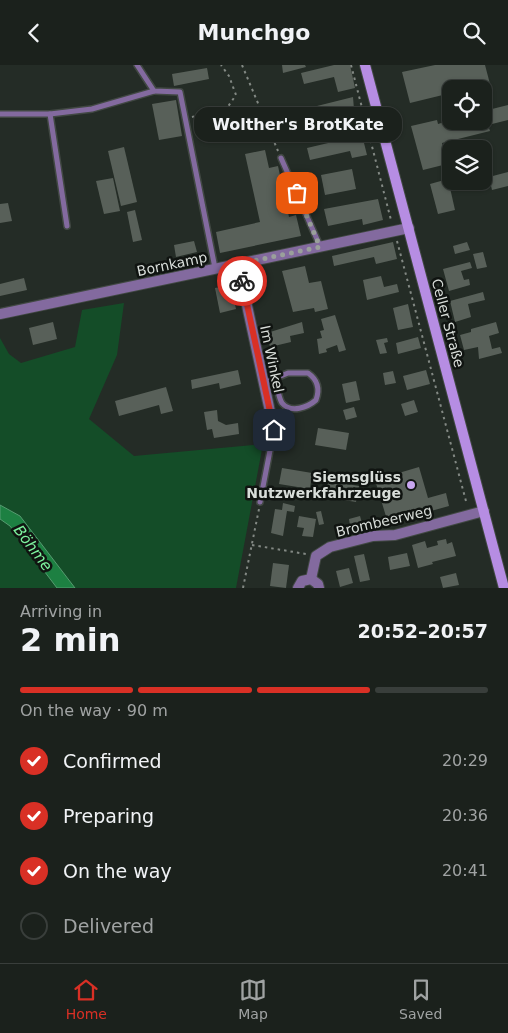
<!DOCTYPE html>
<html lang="en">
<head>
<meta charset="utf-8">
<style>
  :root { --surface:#1b211c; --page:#242925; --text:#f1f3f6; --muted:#a0a3a3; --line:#393e3b; --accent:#d93025 }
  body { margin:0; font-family:"DejaVu Sans",sans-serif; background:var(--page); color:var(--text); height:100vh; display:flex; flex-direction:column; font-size:19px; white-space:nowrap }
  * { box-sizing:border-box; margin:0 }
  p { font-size:16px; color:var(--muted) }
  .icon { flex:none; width:28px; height:28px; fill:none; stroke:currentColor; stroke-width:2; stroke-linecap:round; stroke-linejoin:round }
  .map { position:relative; height:523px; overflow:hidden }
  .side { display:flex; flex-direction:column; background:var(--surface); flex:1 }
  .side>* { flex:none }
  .tools { position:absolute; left:442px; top:15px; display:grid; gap:10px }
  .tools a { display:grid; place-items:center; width:50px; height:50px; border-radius:10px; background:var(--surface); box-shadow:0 1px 4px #0004,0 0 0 1px var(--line); font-size:25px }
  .pin { position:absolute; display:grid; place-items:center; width:42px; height:42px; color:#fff; margin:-21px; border-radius:10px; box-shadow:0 2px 8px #0006 }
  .courier { position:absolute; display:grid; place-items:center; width:50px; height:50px; margin:-25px; border:4px solid #d93025; border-radius:50%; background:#fff; color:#222; box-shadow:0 1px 6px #0007 }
  .bubble { position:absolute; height:35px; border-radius:15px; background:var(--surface); box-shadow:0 1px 4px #0004,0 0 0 1px var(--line); font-size:16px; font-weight:600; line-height:35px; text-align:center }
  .summary em { font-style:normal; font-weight:600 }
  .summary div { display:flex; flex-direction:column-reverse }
  .summary { display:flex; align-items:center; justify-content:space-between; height:85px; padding:0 20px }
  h1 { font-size:32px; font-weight:600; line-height:38px }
  .bar { display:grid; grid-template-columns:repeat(4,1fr); gap:8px 5px; align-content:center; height:60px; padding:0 20px }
  .bar i { height:6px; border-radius:4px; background:var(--line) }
  .bar .current { background:var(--accent) }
  .bar p { grid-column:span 4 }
  ol { padding:0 20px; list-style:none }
  li { display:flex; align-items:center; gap:15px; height:55px }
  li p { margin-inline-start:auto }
  li .icon { padding:5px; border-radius:50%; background:var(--accent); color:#fff; stroke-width:4 }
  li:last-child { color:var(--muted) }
  li i { width:28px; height:28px; border:2px solid var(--line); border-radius:50% }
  header { display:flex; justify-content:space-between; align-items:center; height:65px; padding:0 20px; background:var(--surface); font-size:22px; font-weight:600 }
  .menu { display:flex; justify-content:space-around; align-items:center; height:70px; border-top:1px solid var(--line); background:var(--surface); font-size:14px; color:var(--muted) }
  .menu a { display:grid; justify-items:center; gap:2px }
  .menu .current { color:var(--accent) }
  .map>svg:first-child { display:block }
  .green { fill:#144d28 }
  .water { fill:#1d8042; stroke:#559c70 }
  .building { fill:#586059 }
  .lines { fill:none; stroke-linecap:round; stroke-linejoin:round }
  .service-casing { stroke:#414843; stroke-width:8 }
  .minor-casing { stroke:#414843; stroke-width:12 }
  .secondary-casing { stroke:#414843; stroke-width:12 }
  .path { stroke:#838984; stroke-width:2; stroke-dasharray:2.5 4; stroke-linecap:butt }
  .service { stroke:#836a9f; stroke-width:5 }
  .minor { stroke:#836a9f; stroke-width:10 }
  .secondary { stroke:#b68de3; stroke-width:10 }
  .done { stroke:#9aa09b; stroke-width:5; stroke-dasharray:0 9 }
  .route { stroke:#d93025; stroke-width:6 }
  .poi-dot { fill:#c8a6ef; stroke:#101411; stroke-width:2 }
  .labels { text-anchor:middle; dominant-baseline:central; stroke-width:5; stroke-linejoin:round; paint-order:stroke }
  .street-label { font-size:14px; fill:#d9deda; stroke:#101411 }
  .poi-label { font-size:14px; font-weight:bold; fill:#d9deda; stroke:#101411; text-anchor:end }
  .water-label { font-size:15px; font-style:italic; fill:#7df39e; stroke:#101411 }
</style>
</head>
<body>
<header><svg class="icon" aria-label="back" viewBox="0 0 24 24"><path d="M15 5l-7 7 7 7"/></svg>Munchgo<svg class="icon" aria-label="search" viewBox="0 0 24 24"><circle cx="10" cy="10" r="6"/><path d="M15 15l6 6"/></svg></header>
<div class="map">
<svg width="508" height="523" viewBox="0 0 508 523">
  <rect width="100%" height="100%" fill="#242c26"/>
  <g class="green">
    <path d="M124,238L117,290L89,354L134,391L263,379L236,523H75L20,451L0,440V273L9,289L21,298L75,282L82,245Z"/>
    <path d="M0,454L10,461L57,523H0Z"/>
  </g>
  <path class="water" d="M0,440L20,451L75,523H57L10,461L0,454Z"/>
  <g class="building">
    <path d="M282,0H305L306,2L283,8Z"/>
    <path d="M334,0H350L355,23L338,27L334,12L304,19L301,8Z"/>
    <path d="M435,0H485L490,19L471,24H451V28L410,38L402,7Z"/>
    <path d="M207,3L209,14L174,21L172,9Z"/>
    <path d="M353,32L355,57L334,62L332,53L339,51L337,44L319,49L317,41Z"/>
    <path d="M176,35L182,71L159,75L152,39Z"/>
    <path d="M508,40V55L488,60L490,66L442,78L447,99L423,105L411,61L437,55L438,59L451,55L484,56V46Z"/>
    <path d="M362,70L367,90L352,93L350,86L310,95L307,83Z"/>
    <path d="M124,82L137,137L121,141L108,86Z"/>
    <path d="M265,85L269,103L278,101L289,152L296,150L301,171L220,188L216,167L260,157L245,89Z"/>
    <path d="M352,104L356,124L325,130L321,110Z"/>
    <path d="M508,107V121L492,125L489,112Z"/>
    <path d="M113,113L120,146L104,149L96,116Z"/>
    <path d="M448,114L455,145L438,149L430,119Z"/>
    <path d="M378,134L383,155L363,160L362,154L328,161L324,144Z"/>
    <path d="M8,138L12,156L0,158V139Z"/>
    <path d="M135,145L142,175L133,177L127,147Z"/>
    <path d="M194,176L197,187L176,192L174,180Z"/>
    <path d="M393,177L397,194L376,199L374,192L334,201L332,191Z"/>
    <path d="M467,177L470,185L455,189L453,181Z"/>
    <path d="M483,187L487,202L477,204L473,189Z"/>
    <path d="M470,197L472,203L461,206L464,215L469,214L470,220L449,226L443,204Z"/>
    <path d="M305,201L309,218L321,216L328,244L315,247L314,243L293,247L282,206Z"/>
    <path d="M381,211L384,222L397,219L399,227L367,235L363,215Z"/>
    <path d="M24,213L27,225L0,231V219Z"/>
    <path d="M231,220L236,244L220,248L215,223Z"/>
    <path d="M483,227L485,235L468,239L471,252L455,257L450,236Z"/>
    <path d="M408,239L413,262L398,265L393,243Z"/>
    <path d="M335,250L346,285L339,287L337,280L326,284L327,287L319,289L317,274L322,273L320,266L324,265L321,254Z"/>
    <path d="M53,257L57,274L33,280L29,263Z"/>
    <path d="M302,257L304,268L290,271L291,277L270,282L267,268Z"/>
    <path d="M496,257L499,268L489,271L492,284L500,282L502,288L479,294L478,282L464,285L460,270L471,267V264Z"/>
    <path d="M418,272L421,283L398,289L396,278Z"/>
    <path d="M387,273L388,277L384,278L387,288L380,289L376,275Z"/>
    <path d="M238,305L241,319L220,324L219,318L192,324L191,315Z"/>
    <path d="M426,305L430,319L407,325L403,311Z"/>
    <path d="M393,306L396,318L385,320L383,308Z"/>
    <path d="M356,316L360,335L346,338L342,319Z"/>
    <path d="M166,322L173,346L161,349L159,340L119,351L115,336Z"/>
    <path d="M414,335L418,347L405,351L401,339Z"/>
    <path d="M354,342L357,352L346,355L343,345Z"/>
    <path d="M217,345L218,356L226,360L238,358L239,369L214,373L212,364L207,365L204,347Z"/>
    <path d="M318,363L349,368L346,385L315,380Z"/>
    <path d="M419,402L428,433L446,428L449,441L388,458L375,415Z"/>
    <path d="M282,403L312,408L310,424L279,419Z"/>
    <path d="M328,416L359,421L356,437L325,432Z"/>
    <path d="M283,438L295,441L294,447L287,446L283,471L271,468L275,444L282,445Z"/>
    <path d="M321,446L324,459L319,460L316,447Z"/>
    <path d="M299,451L316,454L313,472L302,471L304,463L297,462Z"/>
    <path d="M360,451L362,458L350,461L349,454Z"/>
    <path d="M446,474L447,479L452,477L456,491L432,497L433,499L418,503L412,480L425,476L427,483L438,480L437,476Z"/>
    <path d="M407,488L410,501L390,505L388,492Z"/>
    <path d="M364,489L370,515L360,517L354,491Z"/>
    <path d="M273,498L289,500L286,523L270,521Z"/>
    <path d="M349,503L353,518L340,522L336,506Z"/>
    <path d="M456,508L459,520L443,523L440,512Z"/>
  </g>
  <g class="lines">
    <g class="service-casing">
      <g id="service">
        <path d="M137,0L154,26L180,27L215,203"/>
        <path d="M0,49H50L92,44L154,26"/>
        <path d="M50,49L67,161"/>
        <path d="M281,93L320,181"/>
        <path d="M264,318L288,308H308C318,315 320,324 316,335C308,342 291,349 282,338C278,332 278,322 275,315"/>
        <path d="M260,437L274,365"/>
      </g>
    </g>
    <g class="minor-casing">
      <g id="minor">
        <path d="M238,199L274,365"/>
        <path d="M0,249L409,163"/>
        <path d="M311,514L316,491L330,482L373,471L395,470L484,446"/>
        <path d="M298,523L302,516L311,514L318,519L319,523"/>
      </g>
    </g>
    <g class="secondary-casing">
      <path id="secondary" d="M365,0L504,523"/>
    </g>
    <g class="path">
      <path d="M242,0L278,86"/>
      <path d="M351,0L391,155"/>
      <path d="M192,52L227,43L236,30L229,11L221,0"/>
      <path d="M397,176L467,440"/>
      <path d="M252,480L306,489"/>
      <path d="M243,523L259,444"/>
    </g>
    <use href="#service" class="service"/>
    <use href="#minor" class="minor"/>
    <use href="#secondary" class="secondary"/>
  </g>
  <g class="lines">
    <path class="done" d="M242,216L238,199L320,182L297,128"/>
    <path class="route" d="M242,216L274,365"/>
  </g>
  <circle class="poi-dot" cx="411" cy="420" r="5"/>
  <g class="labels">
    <g class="street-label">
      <text transform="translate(172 199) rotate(-12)">Bornkamp</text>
      <text transform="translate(448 258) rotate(75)">Celler Straße</text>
      <text transform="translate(272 294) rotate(78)">Im Winkel</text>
      <text transform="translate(384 456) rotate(-13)">Brombeerweg</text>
    </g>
    <g class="poi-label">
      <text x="401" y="412">Siemsglüss<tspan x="401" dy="16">Nutzwerkfahrzeuge</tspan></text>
    </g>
    <g class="water-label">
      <text transform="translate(33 483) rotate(53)">Böhme</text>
    </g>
  </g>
</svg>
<div class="tools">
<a><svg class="icon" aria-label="locate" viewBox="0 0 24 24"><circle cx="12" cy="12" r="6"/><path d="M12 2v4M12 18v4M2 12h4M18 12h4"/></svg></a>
<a><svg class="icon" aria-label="layers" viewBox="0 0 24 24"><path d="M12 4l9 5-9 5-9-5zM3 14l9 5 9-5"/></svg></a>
</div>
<div class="pin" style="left:297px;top:128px;background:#ea580c"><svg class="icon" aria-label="bag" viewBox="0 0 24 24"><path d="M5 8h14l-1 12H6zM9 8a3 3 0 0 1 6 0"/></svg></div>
<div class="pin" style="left:274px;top:365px;background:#1f2937"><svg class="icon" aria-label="home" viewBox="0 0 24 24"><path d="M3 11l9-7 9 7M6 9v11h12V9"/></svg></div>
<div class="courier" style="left:242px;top:216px"><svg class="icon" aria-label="bike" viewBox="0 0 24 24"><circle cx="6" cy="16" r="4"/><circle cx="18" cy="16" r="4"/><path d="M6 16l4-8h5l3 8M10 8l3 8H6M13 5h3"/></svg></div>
<div class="bubble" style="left:194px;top:42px;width:208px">Wolther's BrotKate</div>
</div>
<section class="side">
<div class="summary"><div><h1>2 min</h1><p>Arriving in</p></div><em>20:52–20:57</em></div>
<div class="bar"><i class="current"></i><i class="current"></i><i class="current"></i><i></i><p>On the way · 90 m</p></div>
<ol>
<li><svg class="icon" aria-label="check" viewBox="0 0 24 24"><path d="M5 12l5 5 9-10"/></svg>Confirmed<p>20:29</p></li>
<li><svg class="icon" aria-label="check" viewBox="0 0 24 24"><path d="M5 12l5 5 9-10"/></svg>Preparing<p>20:36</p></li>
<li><svg class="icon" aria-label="check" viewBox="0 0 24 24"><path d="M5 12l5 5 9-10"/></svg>On the way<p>20:41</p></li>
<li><i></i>Delivered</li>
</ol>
</section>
<nav class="menu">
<a class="current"><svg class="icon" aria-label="home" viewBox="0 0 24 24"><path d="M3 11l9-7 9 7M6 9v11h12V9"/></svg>Home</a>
<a><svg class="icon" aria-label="map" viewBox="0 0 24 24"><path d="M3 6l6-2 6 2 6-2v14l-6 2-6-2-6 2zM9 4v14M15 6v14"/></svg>Map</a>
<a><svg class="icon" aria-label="saved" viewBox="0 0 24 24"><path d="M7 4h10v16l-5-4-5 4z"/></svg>Saved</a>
</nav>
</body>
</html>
